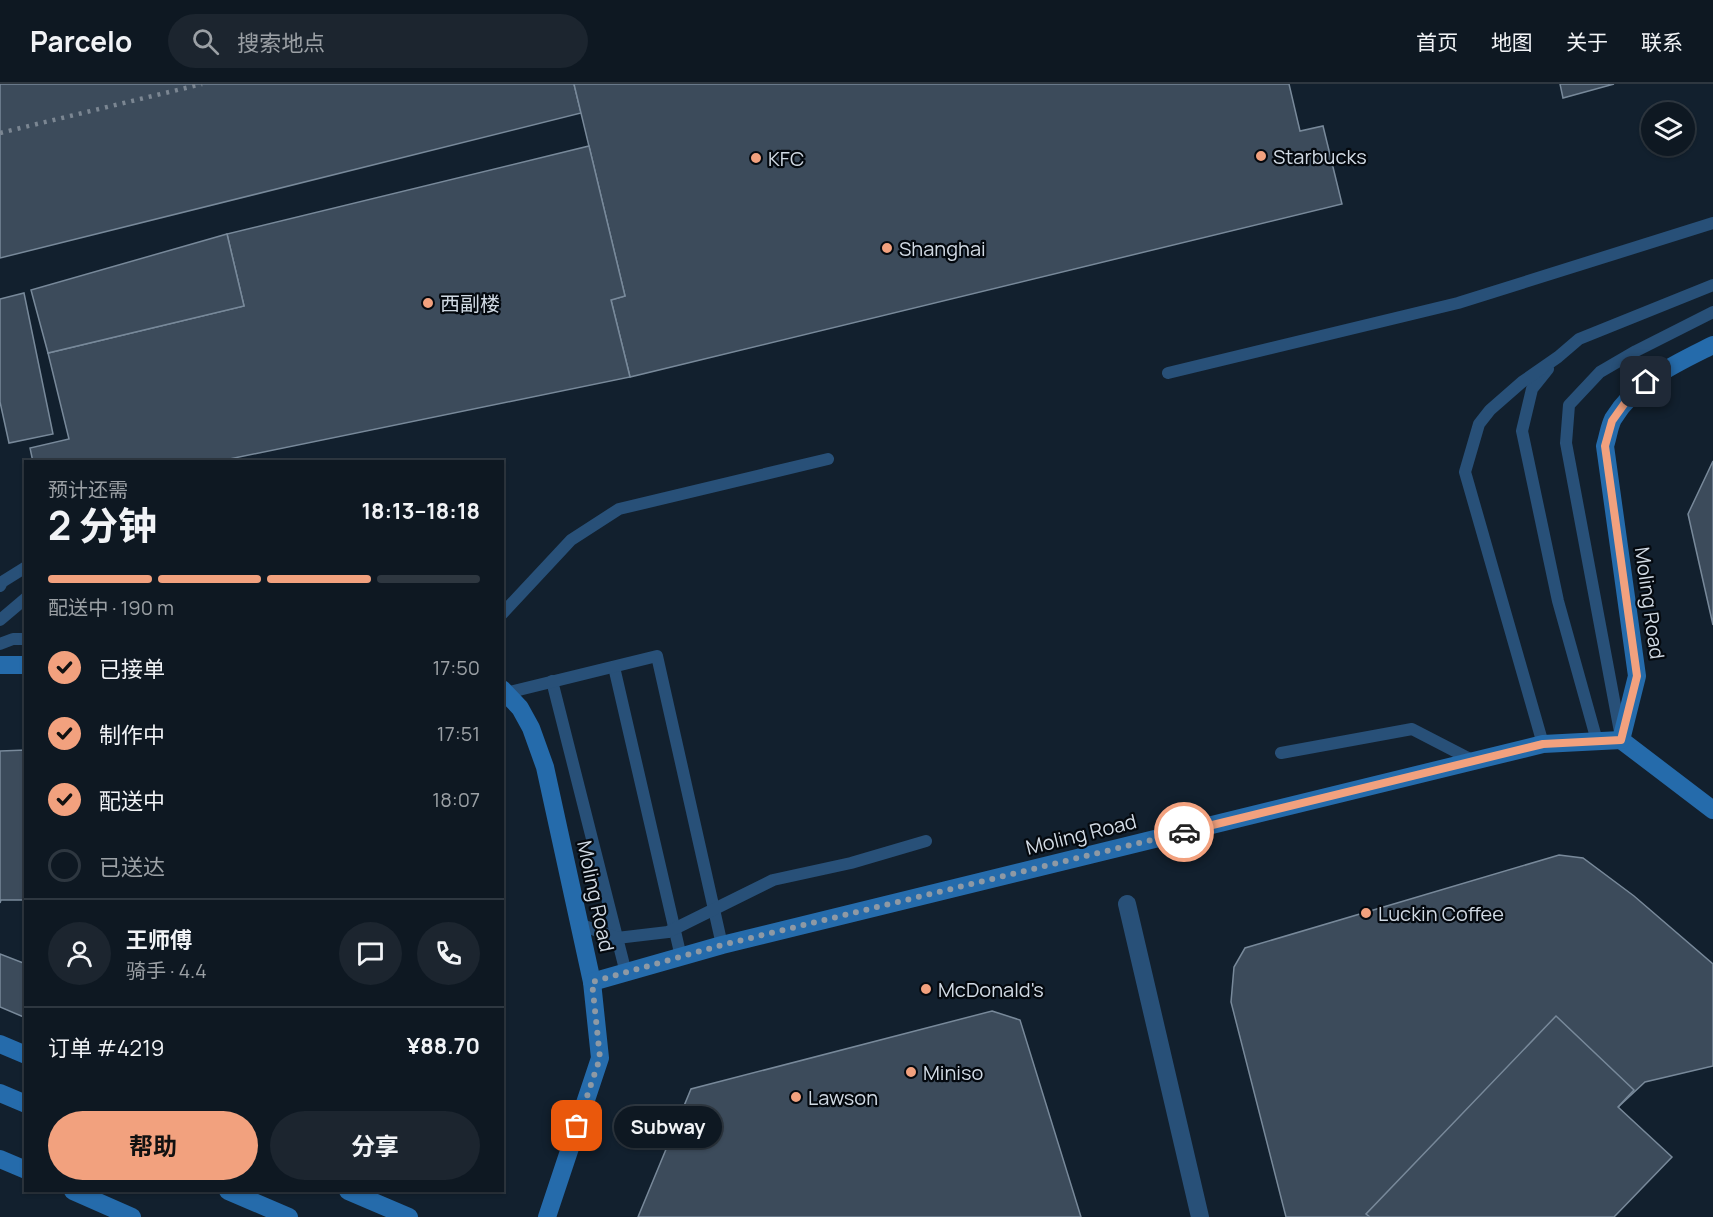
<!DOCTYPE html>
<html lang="zh">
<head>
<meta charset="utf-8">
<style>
  :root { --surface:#0e1822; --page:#1c252f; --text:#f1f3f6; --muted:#9ba0a5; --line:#2e3740; --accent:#f2a17e }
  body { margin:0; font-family:Manrope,"Noto Sans SC",sans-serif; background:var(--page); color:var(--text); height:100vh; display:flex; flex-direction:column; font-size:22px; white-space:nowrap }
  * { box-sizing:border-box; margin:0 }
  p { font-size:20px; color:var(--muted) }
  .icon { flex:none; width:33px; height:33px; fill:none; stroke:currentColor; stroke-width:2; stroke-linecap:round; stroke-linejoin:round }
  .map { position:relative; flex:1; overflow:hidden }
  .panel { position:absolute; left:24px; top:376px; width:480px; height:732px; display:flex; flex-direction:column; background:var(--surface); border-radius:0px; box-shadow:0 2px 4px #0004,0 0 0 2px var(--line) }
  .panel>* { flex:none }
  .tools { position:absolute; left:1641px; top:18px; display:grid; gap:12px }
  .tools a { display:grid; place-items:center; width:54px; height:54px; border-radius:50%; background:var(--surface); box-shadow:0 2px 4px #0004,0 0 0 2px var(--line); font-size:30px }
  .pin { position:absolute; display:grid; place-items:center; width:51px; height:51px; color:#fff; margin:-26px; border-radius:12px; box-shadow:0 3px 9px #0006 }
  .courier { position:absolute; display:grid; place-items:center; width:60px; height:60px; margin:-30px; border:4px solid #f2a17e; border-radius:50%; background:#fff; color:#222; box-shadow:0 2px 8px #0007 }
  .bubble { position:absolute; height:42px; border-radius:21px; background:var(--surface); box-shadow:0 2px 4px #0004,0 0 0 2px var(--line); font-size:20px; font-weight:700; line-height:42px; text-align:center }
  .summary em { font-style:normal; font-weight:700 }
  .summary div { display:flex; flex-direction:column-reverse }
  .summary { display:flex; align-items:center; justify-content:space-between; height:102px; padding:0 24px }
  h1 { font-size:39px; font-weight:700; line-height:45px }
  .bar { display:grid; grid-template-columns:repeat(4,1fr); gap:9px 6px; align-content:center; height:72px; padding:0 24px }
  .bar i { height:8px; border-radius:4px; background:var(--line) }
  .bar .on { background:var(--accent) }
  .bar p { grid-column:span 4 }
  .line { display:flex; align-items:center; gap:15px; padding:0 24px; border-top:2px solid var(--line) }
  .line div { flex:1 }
  .round { display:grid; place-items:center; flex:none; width:63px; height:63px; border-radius:32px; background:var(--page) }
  ol { padding:0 24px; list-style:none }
  li { display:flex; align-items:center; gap:18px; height:66px }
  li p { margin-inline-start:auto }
  li .icon { padding:6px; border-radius:50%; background:var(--accent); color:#111; stroke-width:4 }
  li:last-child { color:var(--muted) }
  li i { width:33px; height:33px; border:3px solid var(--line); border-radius:50% }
  .action { display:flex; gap:12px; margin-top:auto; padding:12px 24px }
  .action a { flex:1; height:69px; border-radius:36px; background:var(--accent); color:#111; font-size:24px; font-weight:700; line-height:69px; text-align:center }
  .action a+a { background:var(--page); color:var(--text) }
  header { display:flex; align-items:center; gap:36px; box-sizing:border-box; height:84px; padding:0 30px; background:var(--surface); border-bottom:2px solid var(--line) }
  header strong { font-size:28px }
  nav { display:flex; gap:33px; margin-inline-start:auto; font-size:21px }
  .search { width:420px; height:54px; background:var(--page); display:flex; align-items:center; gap:15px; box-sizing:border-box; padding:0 21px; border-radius:33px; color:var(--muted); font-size:22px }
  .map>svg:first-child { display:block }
  .building { fill:#3c4b5b; stroke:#78899a; stroke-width:1.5 }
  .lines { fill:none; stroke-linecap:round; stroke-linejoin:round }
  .lane { stroke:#285078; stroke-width:12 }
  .street { stroke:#285078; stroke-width:18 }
  .secondary { stroke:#256bab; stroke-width:18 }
  .rail { stroke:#7b8692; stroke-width:4.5; stroke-dasharray:3 6; stroke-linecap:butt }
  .done { stroke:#8e99a4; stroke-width:6; stroke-dasharray:0 10.8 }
  .route { stroke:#f2a17e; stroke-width:8 }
  .poi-dot { fill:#f2a17e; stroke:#04090f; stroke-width:2 }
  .labels { text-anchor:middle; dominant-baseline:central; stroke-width:4.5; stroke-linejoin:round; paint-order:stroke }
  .poi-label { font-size:20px; fill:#d1dae4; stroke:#04090f; text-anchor:start }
  .street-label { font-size:20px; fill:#d1dae4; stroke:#04090f }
</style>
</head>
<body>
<header>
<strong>Parcelo</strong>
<div class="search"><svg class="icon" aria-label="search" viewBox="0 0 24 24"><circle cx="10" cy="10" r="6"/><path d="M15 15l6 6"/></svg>搜索地点</div>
<nav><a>首页</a><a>地图</a><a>关于</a><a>联系</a></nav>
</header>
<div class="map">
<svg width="1713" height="1133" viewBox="0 0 1713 1133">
  <rect width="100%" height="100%" fill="#12202e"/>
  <g class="building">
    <path d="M0,0H574L581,29L0,174Z"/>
    <path d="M574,0H1289L1300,47L1323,42L1342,120L630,293L611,216L625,212Z"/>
    <path d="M1560,0H1614L1563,14Z"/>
    <path d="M589,62L625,212L611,216L630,293L215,378H33L30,364L69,355L48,269L244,222L227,150Z"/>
    <path d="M227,150L244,222L48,269L31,206Z"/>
    <path d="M24,209L53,350L9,359L0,318V215Z"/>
    <path d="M1713,377V541L1688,430Z"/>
    <path d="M26,666V816H1L0,819V667Z"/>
    <path d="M1559,771L1583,774L1634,812L1713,880V982L1645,998L1500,1133H1286L1231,918L1234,883L1245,864Z"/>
    <path d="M0,870L26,880V934L0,923Z"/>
    <path d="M992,927L1020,936L1081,1133H638L691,1005Z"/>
    <path d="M1556,932L1634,1006L1618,1023L1672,1073L1614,1133H1370L1366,1130Z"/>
  </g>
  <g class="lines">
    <g class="lane">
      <path d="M1548,285L1532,305L1522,347L1558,517L1597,657"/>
      <path d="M1168,289L1458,219L1713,139"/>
      <path d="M0,502L2,498L26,483"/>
      <path d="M502,530L571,456L619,425L828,375"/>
      <path d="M0,536L26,514"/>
      <path d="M0,560L13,555H26"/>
      <path d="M614,583L681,873"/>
      <path d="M552,597L626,889"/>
      <path d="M506,609L657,572L722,861"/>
      <path d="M1620,648L1566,359L1569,321L1600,288L1636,267L1713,228"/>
      <path d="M1543,660L1465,388L1479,340L1490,326L1522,298L1558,273L1579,255L1713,201"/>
      <path d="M1281,669L1412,645L1474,677"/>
      <path d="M579,840L617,854L668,848L773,796L851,779L926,757"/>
    </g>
    <path class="street" d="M1127,820L1200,1133"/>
    <g class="secondary">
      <path d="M0,581H26"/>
      <path d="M502,605L520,624L531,644L545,683L592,898L600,974L547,1133"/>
      <path d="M1621,656L1637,592L1605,362C1608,353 1609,343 1613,335C1636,297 1675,280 1713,261"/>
      <path d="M1621,656L1713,726"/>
      <path d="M592,898L722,861L1543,660L1621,656"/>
      <path d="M0,960L26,971"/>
      <path d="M0,1009L26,1020"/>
      <path d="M0,1075L26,1086"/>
      <path d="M73,1107L132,1133"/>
      <path d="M228,1107L289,1133"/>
      <path d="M348,1107L409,1133"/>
    </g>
    <path class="rail" d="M0,49L202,0"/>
  </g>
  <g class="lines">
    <path class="done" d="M577,1042L600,974L592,898L722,861L1184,748"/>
    <path class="route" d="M1184,748L1543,660L1621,656L1637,592L1605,362L1612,337L1632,309L1646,298"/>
  </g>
  <g class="poi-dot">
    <circle cx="1261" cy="72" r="6"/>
    <circle cx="756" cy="74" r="6"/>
    <circle cx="887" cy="164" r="6"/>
    <circle cx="428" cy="219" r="6"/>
    <circle cx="1366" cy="829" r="6"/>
    <circle cx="926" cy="905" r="6"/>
    <circle cx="911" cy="988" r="6"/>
    <circle cx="796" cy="1013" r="6"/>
  </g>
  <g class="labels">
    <g class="poi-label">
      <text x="1273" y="72">Starbucks</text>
      <text x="768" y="74">KFC</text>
      <text x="899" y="164">Shanghai</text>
      <text x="440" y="219">西副楼</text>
      <text x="1378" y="829">Luckin Coffee</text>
      <text x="938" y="905">McDonald's</text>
      <text x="923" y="988">Miniso</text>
      <text x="808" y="1013">Lawson</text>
    </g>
    <g class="street-label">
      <text transform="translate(1650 519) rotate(82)">Moling Road</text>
      <text transform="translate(1081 750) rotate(-14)">Moling Road</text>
      <text transform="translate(596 812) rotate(78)">Moling Road</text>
    </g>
  </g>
</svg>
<div class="tools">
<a><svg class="icon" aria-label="layers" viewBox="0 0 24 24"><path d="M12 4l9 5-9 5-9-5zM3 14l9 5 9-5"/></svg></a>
</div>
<div class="pin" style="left:577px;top:1042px;background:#ea580c"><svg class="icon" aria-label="bag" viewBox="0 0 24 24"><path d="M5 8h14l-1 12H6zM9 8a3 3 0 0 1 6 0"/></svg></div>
<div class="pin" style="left:1646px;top:298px;background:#1f2937"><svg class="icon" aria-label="home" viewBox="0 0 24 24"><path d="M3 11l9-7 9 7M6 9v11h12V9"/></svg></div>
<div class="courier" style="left:1184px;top:748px"><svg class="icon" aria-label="car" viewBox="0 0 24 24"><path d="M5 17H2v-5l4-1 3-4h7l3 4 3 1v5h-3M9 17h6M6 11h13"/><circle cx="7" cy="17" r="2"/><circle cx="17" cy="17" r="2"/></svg></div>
<div class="bubble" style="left:614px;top:1022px;width:108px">Subway</div>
<section class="panel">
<div class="summary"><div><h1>2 分钟</h1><p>预计还需</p></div><em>18:13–18:18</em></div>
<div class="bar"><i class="on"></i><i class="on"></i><i class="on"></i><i></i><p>配送中 · 190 m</p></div>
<ol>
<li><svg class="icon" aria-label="check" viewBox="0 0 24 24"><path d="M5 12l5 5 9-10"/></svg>已接单<p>17:50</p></li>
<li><svg class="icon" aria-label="check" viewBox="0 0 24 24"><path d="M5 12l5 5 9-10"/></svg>制作中<p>17:51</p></li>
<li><svg class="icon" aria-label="check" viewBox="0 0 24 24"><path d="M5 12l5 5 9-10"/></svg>配送中<p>18:07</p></li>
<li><i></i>已送达</li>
</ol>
<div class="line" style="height:108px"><a class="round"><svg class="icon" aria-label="person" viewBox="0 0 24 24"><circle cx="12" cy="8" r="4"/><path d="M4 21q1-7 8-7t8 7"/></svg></a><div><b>王师傅</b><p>骑手 · 4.4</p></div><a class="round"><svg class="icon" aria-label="chat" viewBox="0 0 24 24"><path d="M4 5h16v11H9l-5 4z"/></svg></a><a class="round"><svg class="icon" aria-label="phone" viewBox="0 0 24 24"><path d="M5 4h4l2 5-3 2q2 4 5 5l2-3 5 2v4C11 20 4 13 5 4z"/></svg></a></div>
<div class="line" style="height:78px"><div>订单 #4219</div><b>¥88.70</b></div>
<div class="action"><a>帮助</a><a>分享</a></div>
</section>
</div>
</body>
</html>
